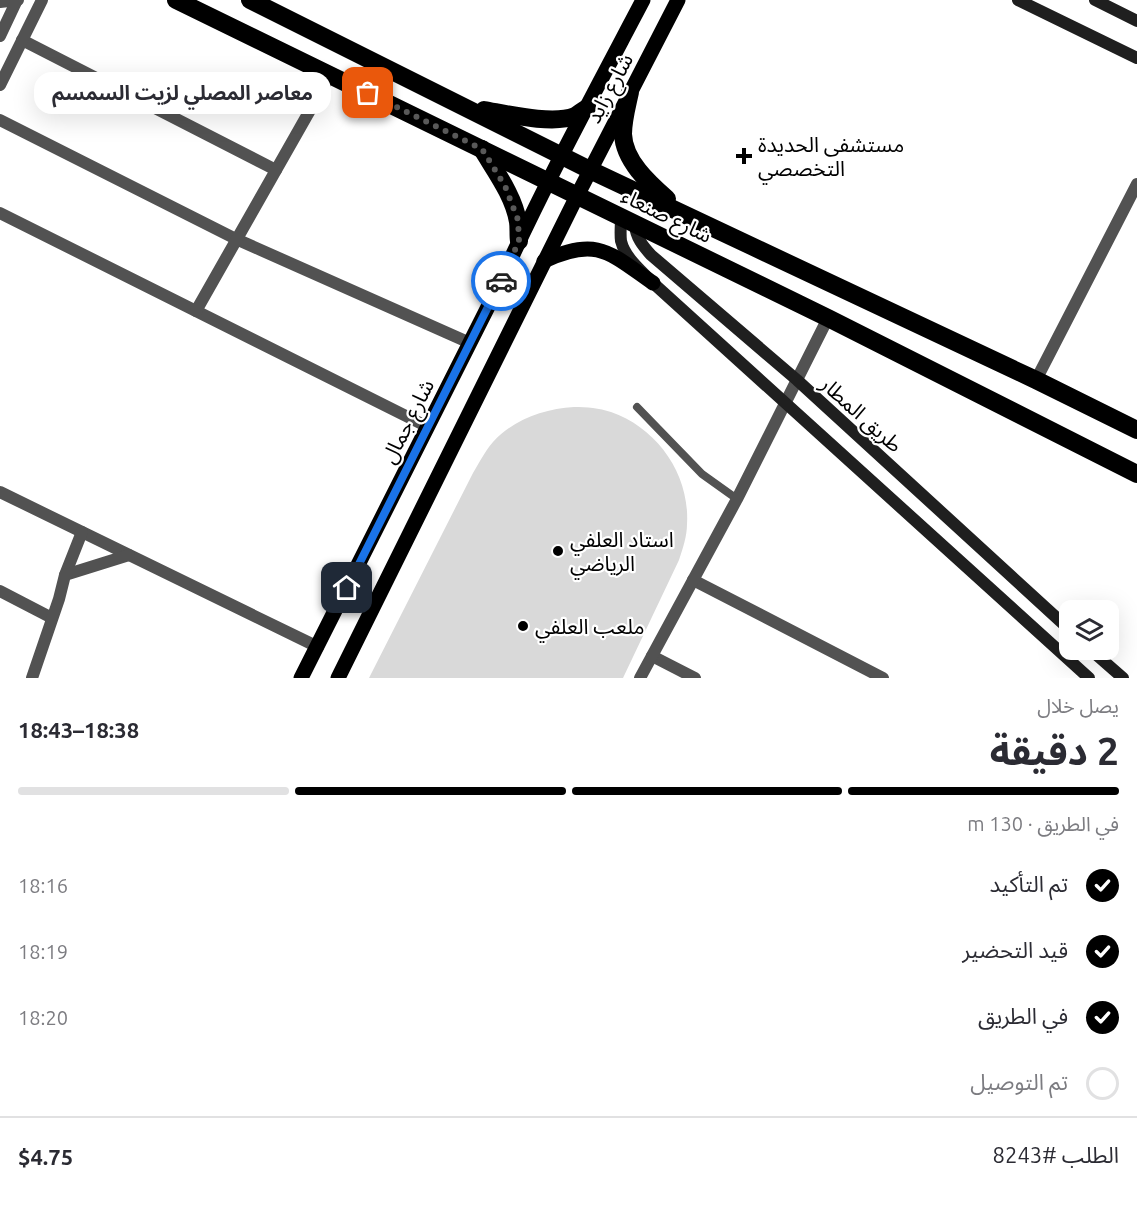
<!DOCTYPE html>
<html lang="ar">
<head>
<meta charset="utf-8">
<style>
  :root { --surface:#fff; --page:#f2f2f3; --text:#2b2b33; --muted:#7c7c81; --line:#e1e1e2; --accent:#000 }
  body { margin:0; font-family:Ubuntu,"Noto Sans Arabic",sans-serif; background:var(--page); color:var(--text); direction:rtl; height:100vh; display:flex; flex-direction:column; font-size:22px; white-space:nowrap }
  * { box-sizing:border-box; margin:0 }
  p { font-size:20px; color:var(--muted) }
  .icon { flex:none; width:33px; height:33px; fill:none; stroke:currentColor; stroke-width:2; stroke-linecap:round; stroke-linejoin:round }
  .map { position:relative; height:678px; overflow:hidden; direction:ltr }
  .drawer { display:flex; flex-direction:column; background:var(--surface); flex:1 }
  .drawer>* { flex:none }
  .buttons { position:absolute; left:1059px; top:600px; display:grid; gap:12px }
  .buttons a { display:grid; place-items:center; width:60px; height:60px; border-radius:12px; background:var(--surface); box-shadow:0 6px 24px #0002; font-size:30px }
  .pin { position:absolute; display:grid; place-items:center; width:51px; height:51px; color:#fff; margin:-26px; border-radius:12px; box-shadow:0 3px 9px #0006 }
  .courier { position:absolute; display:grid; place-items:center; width:60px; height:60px; margin:-30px; border:4px solid #1a73e8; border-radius:50%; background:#fff; color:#222; box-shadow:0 2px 8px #0007 }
  .bubble { position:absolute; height:42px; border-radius:18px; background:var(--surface); box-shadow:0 6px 24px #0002; font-size:20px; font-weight:700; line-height:42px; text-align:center; direction:rtl }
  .headline em { font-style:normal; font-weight:700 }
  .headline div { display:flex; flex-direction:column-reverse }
  .headline { display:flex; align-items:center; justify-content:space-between; height:102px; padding:0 18px }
  h1 { font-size:39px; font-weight:700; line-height:45px }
  .bar { display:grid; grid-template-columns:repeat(4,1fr); gap:9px 6px; align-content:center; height:72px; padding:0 18px }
  .bar i { height:8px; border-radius:4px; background:var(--line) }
  .bar .current { background:var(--accent) }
  .bar p { grid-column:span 4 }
  .line { display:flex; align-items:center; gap:15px; padding:0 18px; border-top:2px solid var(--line) }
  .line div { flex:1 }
  ol { padding:0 18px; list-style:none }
  li { display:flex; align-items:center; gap:18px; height:66px }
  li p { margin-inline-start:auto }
  li .icon { padding:6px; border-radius:50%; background:var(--accent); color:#fff; stroke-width:4 }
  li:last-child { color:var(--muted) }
  li i { width:33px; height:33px; border:3px solid var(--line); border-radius:50% }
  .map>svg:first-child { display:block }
  .green { fill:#d9d9d9 }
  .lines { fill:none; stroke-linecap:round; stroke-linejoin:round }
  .lane { stroke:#525252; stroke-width:8 }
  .street { stroke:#525252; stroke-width:12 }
  .secondary { stroke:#1f1f1f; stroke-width:12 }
  .primary { stroke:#000; stroke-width:15 }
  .highway { stroke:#000; stroke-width:18 }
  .done { stroke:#595959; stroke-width:6; stroke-dasharray:0 10.8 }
  .route { stroke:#1a73e8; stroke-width:8 }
  .poi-dot { fill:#000; stroke:#fff; stroke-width:2 }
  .labels { text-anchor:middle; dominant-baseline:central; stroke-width:4.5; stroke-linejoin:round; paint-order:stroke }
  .street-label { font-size:21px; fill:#000; stroke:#fff }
  .poi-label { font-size:21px; fill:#000; stroke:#fff; text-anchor:start }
</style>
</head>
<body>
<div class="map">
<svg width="1137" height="678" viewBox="0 0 1137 678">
  <rect width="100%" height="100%" fill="#fff"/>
  <path class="green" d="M574,407C587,407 599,408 611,412C657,428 690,474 687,524C687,536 683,548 679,560L623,678H369L473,473C479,463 485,451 493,442C514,419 544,409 574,407Z"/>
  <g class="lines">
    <path class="lane" d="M637,407L702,474L737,499"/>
    <g class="street">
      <path d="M0,2L18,0"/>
      <path d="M0,36L17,0"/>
      <path d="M22,40L276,170"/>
      <path d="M0,85L42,0"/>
      <path d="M0,120L236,239L470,343"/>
      <path d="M0,213L428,427"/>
      <path d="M196,311L330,75"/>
      <path d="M1036,380L1137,184"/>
      <path d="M0,492L318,647"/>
      <path d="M65,575L82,532"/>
      <path d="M693,580L883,678"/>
      <path d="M0,591L52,618"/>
      <path d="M652,656L695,678"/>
      <path d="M32,678L59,599L65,575L129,555"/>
      <path d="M640,678L737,499L828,318"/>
    </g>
    <g class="secondary">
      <path d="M1018,0L1137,58"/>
      <path d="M1095,0L1137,21"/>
      <path d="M621,217C621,225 620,234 621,241C625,258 642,271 653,283L1089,678"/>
      <path d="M635,225C636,238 643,246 651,255L797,380L1070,630"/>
      <path d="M1091,650L1123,678"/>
    </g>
    <g class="primary">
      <path d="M544,261C597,236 610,253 653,283"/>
      <path d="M301,678L498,287C542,189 593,95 643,0"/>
      <path d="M338,678L577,196L678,0"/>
    </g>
    <g class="highway">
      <path d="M176,0L828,318L1137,474"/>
      <path d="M250,0L590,170L1036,380L1137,430"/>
      <path d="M630,92C627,106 623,120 623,134C624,161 649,183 667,199"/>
      <path d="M484,110C507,114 553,125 575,116C579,114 583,110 587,108"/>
      <path d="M482,149C495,171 514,196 518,222C519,228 518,235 519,241"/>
    </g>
  </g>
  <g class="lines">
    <path class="done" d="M368,93L482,149L505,186L518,220L519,241L501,281"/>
    <path class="route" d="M347,588L501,281"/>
  </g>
  <g class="poi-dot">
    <path d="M741 147h6v6h6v6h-6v6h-6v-6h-6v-6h6z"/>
    <circle cx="558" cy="551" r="6"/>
    <circle cx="523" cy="626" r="6"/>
  </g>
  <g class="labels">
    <g class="street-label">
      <text transform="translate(609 88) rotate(-62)">شارع زايد</text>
      <text transform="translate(667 215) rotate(26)">شارع صنعاء</text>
      <text transform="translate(862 414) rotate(42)">طريق المطار</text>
      <text transform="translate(407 421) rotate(-63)">شارع جمال</text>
    </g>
    <g class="poi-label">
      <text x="758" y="144">مستشفى الحديدة<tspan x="758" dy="24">التخصصي</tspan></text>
      <text x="570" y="539">استاد العلفي<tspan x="570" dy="24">الرياضي</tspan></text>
      <text x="535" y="626">ملعب العلفي</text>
    </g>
  </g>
</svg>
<div class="buttons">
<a><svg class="icon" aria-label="layers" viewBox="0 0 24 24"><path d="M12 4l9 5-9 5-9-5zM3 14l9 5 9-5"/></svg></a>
</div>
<div class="pin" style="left:368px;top:93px;background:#ea580c"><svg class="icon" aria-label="bag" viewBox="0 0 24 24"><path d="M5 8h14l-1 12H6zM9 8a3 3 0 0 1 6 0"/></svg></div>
<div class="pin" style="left:347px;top:588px;background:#1f2937"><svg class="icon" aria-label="home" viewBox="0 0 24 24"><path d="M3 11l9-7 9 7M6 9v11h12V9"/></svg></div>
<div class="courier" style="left:501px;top:281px"><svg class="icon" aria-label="car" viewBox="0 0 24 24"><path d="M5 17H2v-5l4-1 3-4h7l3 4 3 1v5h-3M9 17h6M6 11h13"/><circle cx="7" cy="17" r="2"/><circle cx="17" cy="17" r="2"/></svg></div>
<div class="bubble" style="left:34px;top:72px;width:297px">معاصر المصلي لزيت السمسم</div>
</div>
<section class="drawer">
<div class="headline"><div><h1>2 دقيقة</h1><p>يصل خلال</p></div><em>18:38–18:43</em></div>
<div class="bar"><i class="current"></i><i class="current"></i><i class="current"></i><i></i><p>في الطريق · 130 m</p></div>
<ol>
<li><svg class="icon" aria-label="check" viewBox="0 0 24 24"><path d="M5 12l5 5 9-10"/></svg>تم التأكيد<p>18:16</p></li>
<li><svg class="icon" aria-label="check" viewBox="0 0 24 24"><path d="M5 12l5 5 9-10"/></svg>قيد التحضير<p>18:19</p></li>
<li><svg class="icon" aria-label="check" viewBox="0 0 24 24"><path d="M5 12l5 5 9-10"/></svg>في الطريق<p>18:20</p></li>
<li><i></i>تم التوصيل</li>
</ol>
<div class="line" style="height:78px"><div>الطلب #8243</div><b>$4.75</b></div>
</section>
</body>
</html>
